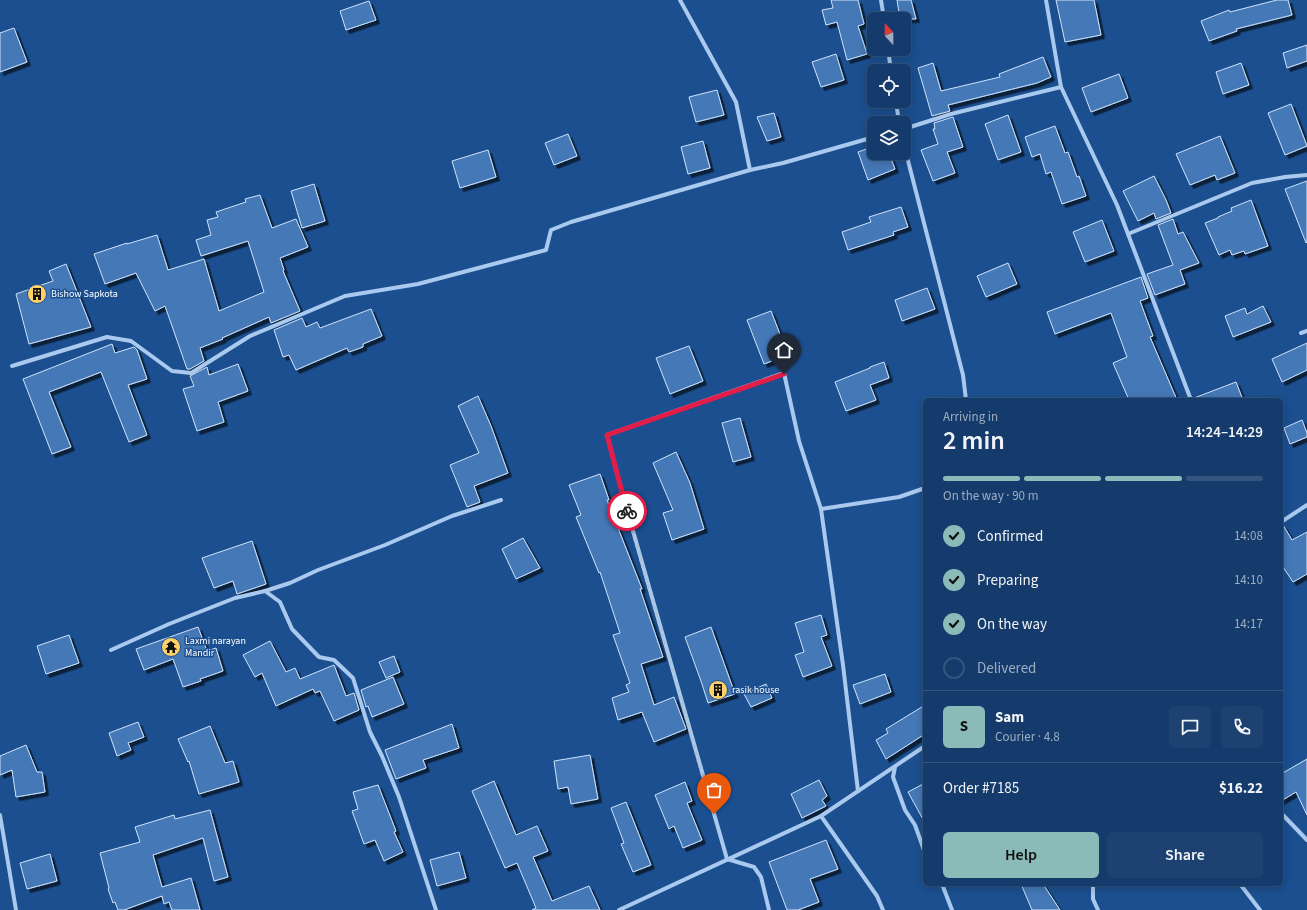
<!DOCTYPE html>
<html lang="en">
<head>
<meta charset="utf-8">
<style>
  :root { --surface:#143b6b; --page:#1d4271; --text:#f1f3f6; --muted:#9dadc1; --line:#33557e; --accent:#8bbbb9 }
  body { margin:0; font-family:"Source Sans 3",sans-serif; background:var(--page); color:var(--text); height:100vh; display:flex; flex-direction:column; font-size:15px; white-space:nowrap }
  * { box-sizing:border-box; margin:0 }
  p { font-size:13px; color:var(--muted) }
  .icon { flex:none; width:22px; height:22px; fill:none; stroke:currentColor; stroke-width:2; stroke-linecap:round; stroke-linejoin:round }
  .map { position:relative; flex:1; overflow:hidden }
  .details { position:absolute; left:923px; top:398px; width:360px; height:488px; display:flex; flex-direction:column; background:var(--surface); border-radius:6px; box-shadow:0 2px 10px #0003,0 0 0 1px var(--line) }
  .details>* { flex:none }
  .needle { width:26px; rotate:339deg }
  .fabs { position:absolute; left:867px; top:12px; display:grid; gap:8px }
  .fabs a { display:grid; place-items:center; width:44px; height:44px; border-radius:6px; background:var(--surface); box-shadow:0 2px 10px #0003,0 0 0 1px var(--line); font-size:20px }
  .pin { position:absolute; display:grid; place-items:center; width:34px; height:34px; color:#fff; margin:-41px -17px; border-radius:50% 50% 50% 0; rotate:-45deg; box-shadow:0 0 4px #0007 }
  .pin .icon { rotate:45deg }
  .courier { position:absolute; display:grid; place-items:center; width:40px; height:40px; margin:-20px; border:3px solid #e11d48; border-radius:50%; background:#fff; color:#222; box-shadow:0 1px 5px #0007 }
  .summary em { font-style:normal; font-weight:600 }
  .summary div { display:flex; flex-direction:column-reverse }
  .summary { display:flex; align-items:center; justify-content:space-between; height:68px; padding:0 20px }
  h1 { font-size:26px; font-weight:600; line-height:30px }
  .bar { display:grid; grid-template-columns:repeat(4,1fr); gap:6px 4px; align-content:center; height:48px; padding:0 20px }
  .bar i { height:5px; border-radius:3px; background:var(--line) }
  .bar .current { background:var(--accent) }
  .bar p { grid-column:span 4 }
  .line { display:flex; align-items:center; gap:10px; padding:0 20px; border-top:1px solid var(--line) }
  .line div { flex:1 }
  .round { display:grid; place-items:center; flex:none; width:42px; height:42px; border-radius:6px; background:var(--page) }
  ol { padding:0 20px; list-style:none }
  li { display:flex; align-items:center; gap:12px; height:44px }
  li p { margin-inline-start:auto }
  li .icon { padding:4px; border-radius:50%; background:var(--accent); color:#111; stroke-width:4 }
  li:last-child { color:var(--muted) }
  li i { width:22px; height:22px; border:2px solid var(--line); border-radius:50% }
  .button { display:flex; gap:8px; margin-top:auto; padding:8px 20px }
  .button a { flex:1; height:46px; border-radius:6px; background:var(--accent); color:#111; font-size:16px; font-weight:600; line-height:46px; text-align:center }
  .button a+a { background:var(--page); color:var(--text) }
  .map>svg:first-child { display:block }
  .building { fill:#4478b7; stroke:#cfe3fa; filter:url(#shadow) }
  .lines { fill:none; stroke-linecap:round; stroke-linejoin:round }
  .street { stroke:#a9c9ee; stroke-width:4 }
  .done { stroke:#afc1d8; stroke-width:4; stroke-dasharray:0 7.2 }
  .route { stroke:#e11d48; stroke-width:5 }
  .labels { text-anchor:middle; dominant-baseline:central; stroke-width:3; stroke-linejoin:round; paint-order:stroke }
  .poi-label { font-size:10px; fill:#fff; stroke:#1b4f8f; text-anchor:start }
</style>
</head>
<body>
<div class="map">
<svg width="1307" height="910" viewBox="0 0 1307 910">
  <defs>
    <filter id="shadow"><feDropShadow dx="3.5" dy="3.5" stdDeviation="0" flood-color="#0009"/></filter>
  </defs>
  <rect width="100%" height="100%" fill="#1b4f8f"/>
  <g class="building">
    <path d="M831,0H858L864,24L858,26L867,54L847,60L837,22L826,25L822,10L833,8Z"/>
    <path d="M897,0H911L916,19H900Z"/>
    <path d="M1056,0H1094L1101,35L1065,42Z"/>
    <path d="M1277,0H1288L1292,15L1236,29L1237,31L1209,41L1201,21L1229,10L1230,12Z"/>
    <path d="M369,1L376,20L346,30L340,11Z"/>
    <path d="M14,28L27,62L0,72V33Z"/>
    <path d="M1307,45V61L1287,68L1283,53Z"/>
    <path d="M836,54L844,80L821,87L812,62Z"/>
    <path d="M1043,57L1051,77L1037,83L948,105L950,111L932,116L918,68L933,63L941,91L1000,77L999,74Z"/>
    <path d="M1241,63L1249,85L1223,94L1216,72Z"/>
    <path d="M1119,74L1128,98L1091,112L1082,88Z"/>
    <path d="M717,90L724,115L696,122L689,97Z"/>
    <path d="M1291,104L1307,146L1285,155L1268,113Z"/>
    <path d="M774,113L781,137L767,141L757,117Z"/>
    <path d="M1008,115L1021,152L998,160L985,124Z"/>
    <path d="M953,117L963,147L947,152L955,173L933,181L921,150L938,144L933,129H935L934,123Z"/>
    <path d="M1055,126L1065,153L1068,152L1077,177L1079,176L1086,196L1062,204L1051,172L1046,174L1040,154L1032,157L1025,137Z"/>
    <path d="M568,134L577,156L554,165L545,143Z"/>
    <path d="M1220,136L1235,173L1217,180L1215,175L1190,185L1176,154Z"/>
    <path d="M703,141L710,168L688,174L681,147Z"/>
    <path d="M872,147L874,153H889L895,169L868,180L858,152Z"/>
    <path d="M488,150L496,177L460,188L452,161Z"/>
    <path d="M1154,176L1166,200L1171,213L1156,219L1154,213L1138,221L1123,191Z"/>
    <path d="M1307,181V242L1306,243L1285,189Z"/>
    <path d="M314,184L325,221L302,228L291,191Z"/>
    <path d="M260,195L272,228L296,219L308,247L280,258L284,270L283,271L300,311L271,323L269,317L222,338L223,339L200,348L204,361L190,369H187L165,306L155,311L136,273L105,284L94,254L127,243V244L157,235L168,270L204,259L219,311L264,292L248,241L201,256L196,240L211,235L207,220L218,217L216,212L246,202L245,199Z"/>
    <path d="M1251,200L1268,246L1245,254L1244,251L1232,255L1230,250L1219,255L1205,223L1218,218V217L1232,211L1231,208Z"/>
    <path d="M901,207L908,227L893,232L894,235L848,250L842,232L871,222L869,217Z"/>
    <path d="M1173,219L1178,234L1183,232L1199,263L1180,270L1185,284L1155,295L1147,274L1173,265L1158,225Z"/>
    <path d="M1102,220L1114,251L1085,262L1073,232Z"/>
    <path d="M1008,263L1017,284L986,297L977,276Z"/>
    <path d="M66,264L91,327L29,344L16,294L53,281L49,271Z"/>
    <path d="M1141,277L1148,298L1140,301L1153,336L1150,337L1177,400H1129L1113,363L1127,357L1111,313L1055,334L1047,312Z"/>
    <path d="M927,288L935,309L902,321L895,300Z"/>
    <path d="M1263,306L1271,322L1233,337L1225,316L1245,308L1247,314Z"/>
    <path d="M371,309L382,336L363,344V347L349,352L347,348L296,370L289,355L283,357L274,330L302,318L306,327L317,322L320,328Z"/>
    <path d="M771,311L788,355L764,364L747,320Z"/>
    <path d="M1307,343V370L1282,382L1272,359Z"/>
    <path d="M112,344L115,353L134,347L137,350L147,379L128,385L147,435L129,442L101,372L49,392L71,447L52,454L23,379Z"/>
    <path d="M689,346L703,381L670,394L656,358Z"/>
    <path d="M884,362L889,378L870,385L876,400L846,411L835,382L870,368V367Z"/>
    <path d="M238,364L248,391L218,402L224,422L197,431L183,389L194,386L190,376L207,367L209,375Z"/>
    <path d="M1236,382L1243,400H1194V398Z"/>
    <path d="M478,396L491,426L508,473L474,486L480,502L467,507L450,465L479,453L458,406Z"/>
    <path d="M740,418L751,457L733,462L722,423Z"/>
    <path d="M1302,420L1307,433V437L1290,444L1284,428Z"/>
    <path d="M676,452L690,483L704,529L672,540L663,513L673,510L653,463Z"/>
    <path d="M600,474L609,500H607L642,589H640L663,657L641,664L654,705L674,697L686,729L654,742L642,712L618,720L612,698L629,692L626,685L630,683L613,635L620,633L600,572L599,573L576,517L581,515L569,485Z"/>
    <path d="M1281,525H1283L1292,540L1307,532V574L1293,582L1281,564Z"/>
    <path d="M523,538L540,568L516,579L502,549Z"/>
    <path d="M252,541L266,584L237,594L233,581L214,588L202,558Z"/>
    <path d="M821,615L827,635L821,637L832,666L803,677L795,655L804,652L795,623Z"/>
    <path d="M198,627L207,651L216,648L223,671L200,679L201,681L183,687L173,659L144,670L136,649Z"/>
    <path d="M711,627L735,694L708,703L702,684L685,637Z"/>
    <path d="M69,635L79,663L46,674L37,646Z"/>
    <path d="M270,641L286,672L295,668L300,679L334,665L346,696L354,693L359,710L334,721L320,691L315,693L313,689L276,706L262,673L255,677L243,655Z"/>
    <path d="M394,656L400,672L386,678L379,662Z"/>
    <path d="M885,674L891,692L860,704L853,685Z"/>
    <path d="M393,677L404,704L372,717L368,706L366,707L361,690Z"/>
    <path d="M766,684L772,698L751,707L744,694Z"/>
    <path d="M925,705V734L886,759L876,740L888,733L886,729Z"/>
    <path d="M138,722L144,737L128,743L131,750L117,756L109,733Z"/>
    <path d="M452,724L459,748L423,760L426,768L396,779L385,750Z"/>
    <path d="M210,726L225,763L233,761L239,782L199,794L189,761L188,762L178,739Z"/>
    <path d="M26,745L37,772H42L45,792L16,797L12,770L0,775V756Z"/>
    <path d="M590,755L598,799L571,804L568,787L558,789L554,761Z"/>
    <path d="M1307,759V815L1296,792L1281,801V774Z"/>
    <path d="M819,780L827,796L822,800L826,806L802,818L791,794Z"/>
    <path d="M494,781L516,835L537,826L548,851L533,857L552,901L589,886L600,910H532L536,908L517,863L505,868L472,791Z"/>
    <path d="M685,782L692,801L687,803L702,840L683,848L674,826L669,829L655,795Z"/>
    <path d="M925,783V823L908,792Z"/>
    <path d="M378,785L396,831L394,832L403,852L384,861L375,840L364,844L352,811L358,809L353,792Z"/>
    <path d="M626,802L651,865L633,872L621,844L624,843L611,808Z"/>
    <path d="M210,810L228,877L214,881L203,838L153,855L162,887L191,878L200,910H172L169,902L164,904L162,896L124,910H118L115,902L113,903L108,889L109,888L100,853L140,842L135,827L174,815L175,819Z"/>
    <path d="M826,840L838,869L810,879L819,902L798,910H787L769,862Z"/>
    <path d="M459,852L466,878L437,886L430,860Z"/>
    <path d="M50,854L57,881L27,889L20,863Z"/>
    <path d="M1021,884H1043L1060,910H1032Z"/>
  </g>
  <g class="lines">
    <g class="street">
      <path d="M680,0L736,102L750,170"/>
      <path d="M881,0L884,19"/>
      <path d="M1046,0L1061,87L1117,205L1191,400"/>
      <path d="M888,49L891,71"/>
      <path d="M896,101L899,123"/>
      <path d="M904,129L951,114L1061,87"/>
      <path d="M904,145L963,375L966,400"/>
      <path d="M1128,234L1252,183L1285,177L1307,175"/>
      <path d="M1301,333L1307,331"/>
      <path d="M12,366L107,337L131,341L172,371L191,373L250,336L345,296L418,284L546,250L551,230L571,222L750,170L783,163L874,137"/>
      <path d="M821,509L843,665L858,791"/>
      <path d="M1281,522L1307,505"/>
      <path d="M265,591L290,583L318,570L385,545L452,516L501,500"/>
      <path d="M111,650L169,624L235,598L265,591L280,602L292,629L319,657L334,660L353,678L370,732L382,756L399,797L436,910"/>
      <path d="M895,767L893,777L905,810L915,825L925,853"/>
      <path d="M1281,813L1307,840"/>
      <path d="M0,815L16,910"/>
      <path d="M821,816L877,896L883,910"/>
      <path d="M942,884L952,910"/>
      <path d="M1093,884V899L1098,910"/>
      <path d="M1240,884L1260,910"/>
      <path d="M619,910L821,816L925,746"/>
      <path d="M769,910L761,877L754,867L727,859L623,496L607,435L784,373L799,441L821,509L899,497L925,488"/>
    </g>
  </g>
  <g class="lines">
    <path class="done" d="M627,511L714,814"/>
    <path class="route" d="M627,511L607,435L784,374"/>
  </g>
  <defs>
    <g id="building-disc" transform="scale(1)"><circle r="9.5" fill="#ffd166" stroke="#1b4f8f"/><path d="M-4-6H4V6H1V3H-1V6H-4ZM-2.5-4.3h1.7v1.8h-1.7ZM.8-4.3h1.7v1.8H.8ZM-2.5-1h1.7V.8h-1.7ZM.8-1h1.7V.8H.8Z" fill="#111"/></g>
    <g id="temple-disc" transform="scale(1)"><circle r="9.5" fill="#ffd166" stroke="#1b4f8f"/><path d="M0-6L5-2H3V0L6.5 2.5H4V6H1.5V3h-3V6H-4V2.5H-6.5L-3 0V-2H-5Z" fill="#111"/></g>
  </defs>
  <g fill-rule="evenodd">
    <use href="#building-disc" x="37" y="294"/>
    <use href="#temple-disc" x="171" y="647"/>
    <use href="#building-disc" x="718" y="690"/>
  </g>
  <g class="labels">
    <g class="poi-label">
      <text x="51" y="294">Bishow Sapkota</text>
      <text x="185" y="641">Laxmi narayan<tspan x="185" dy="12">Mandir</tspan></text>
      <text x="732" y="690">rasik house</text>
    </g>
  </g>
</svg>
<div class="fabs">
<a><svg class="needle" viewBox="-14 -14 28 28"><path d="M0-13l5 13h-10z" fill="#e53935"/><path d="M0 13l5-13h-10z" fill="#9dadc1"/></svg></a>
<a><svg class="icon" aria-label="locate" viewBox="0 0 24 24"><circle cx="12" cy="12" r="6"/><path d="M12 2v4M12 18v4M2 12h4M18 12h4"/></svg></a>
<a><svg class="icon" aria-label="layers" viewBox="0 0 24 24"><path d="M12 4l9 5-9 5-9-5zM3 14l9 5 9-5"/></svg></a>
</div>
<div class="pin" style="left:714px;top:814px;background:#ea580c"><svg class="icon" aria-label="bag" viewBox="0 0 24 24"><path d="M5 8h14l-1 12H6zM9 8a3 3 0 0 1 6 0"/></svg></div>
<div class="pin" style="left:784px;top:374px;background:#1f2937"><svg class="icon" aria-label="home" viewBox="0 0 24 24"><path d="M3 11l9-7 9 7M6 9v11h12V9"/></svg></div>
<div class="courier" style="left:627px;top:511px"><svg class="icon" aria-label="bike" viewBox="0 0 24 24"><circle cx="6" cy="16" r="4"/><circle cx="18" cy="16" r="4"/><path d="M6 16l4-8h5l3 8M10 8l3 8H6M13 5h3"/></svg></div>
<section class="details">
<div class="summary"><div><h1>2 min</h1><p>Arriving in</p></div><em>14:24–14:29</em></div>
<div class="bar"><i class="current"></i><i class="current"></i><i class="current"></i><i></i><p>On the way · 90 m</p></div>
<ol>
<li><svg class="icon" aria-label="check" viewBox="0 0 24 24"><path d="M5 12l5 5 9-10"/></svg>Confirmed<p>14:08</p></li>
<li><svg class="icon" aria-label="check" viewBox="0 0 24 24"><path d="M5 12l5 5 9-10"/></svg>Preparing<p>14:10</p></li>
<li><svg class="icon" aria-label="check" viewBox="0 0 24 24"><path d="M5 12l5 5 9-10"/></svg>On the way<p>14:17</p></li>
<li><i></i>Delivered</li>
</ol>
<div class="line" style="height:72px"><b class="round" style="background:var(--accent);color:#111">S</b><div><b>Sam</b><p>Courier · 4.8</p></div><a class="round"><svg class="icon" aria-label="chat" viewBox="0 0 24 24"><path d="M4 5h16v11H9l-5 4z"/></svg></a><a class="round"><svg class="icon" aria-label="phone" viewBox="0 0 24 24"><path d="M5 4h4l2 5-3 2q2 4 5 5l2-3 5 2v4C11 20 4 13 5 4z"/></svg></a></div>
<div class="line" style="height:52px"><div>Order #7185</div><b>$16.22</b></div>
<div class="button"><a>Help</a><a>Share</a></div>
</section>
</div>
</body>
</html>
